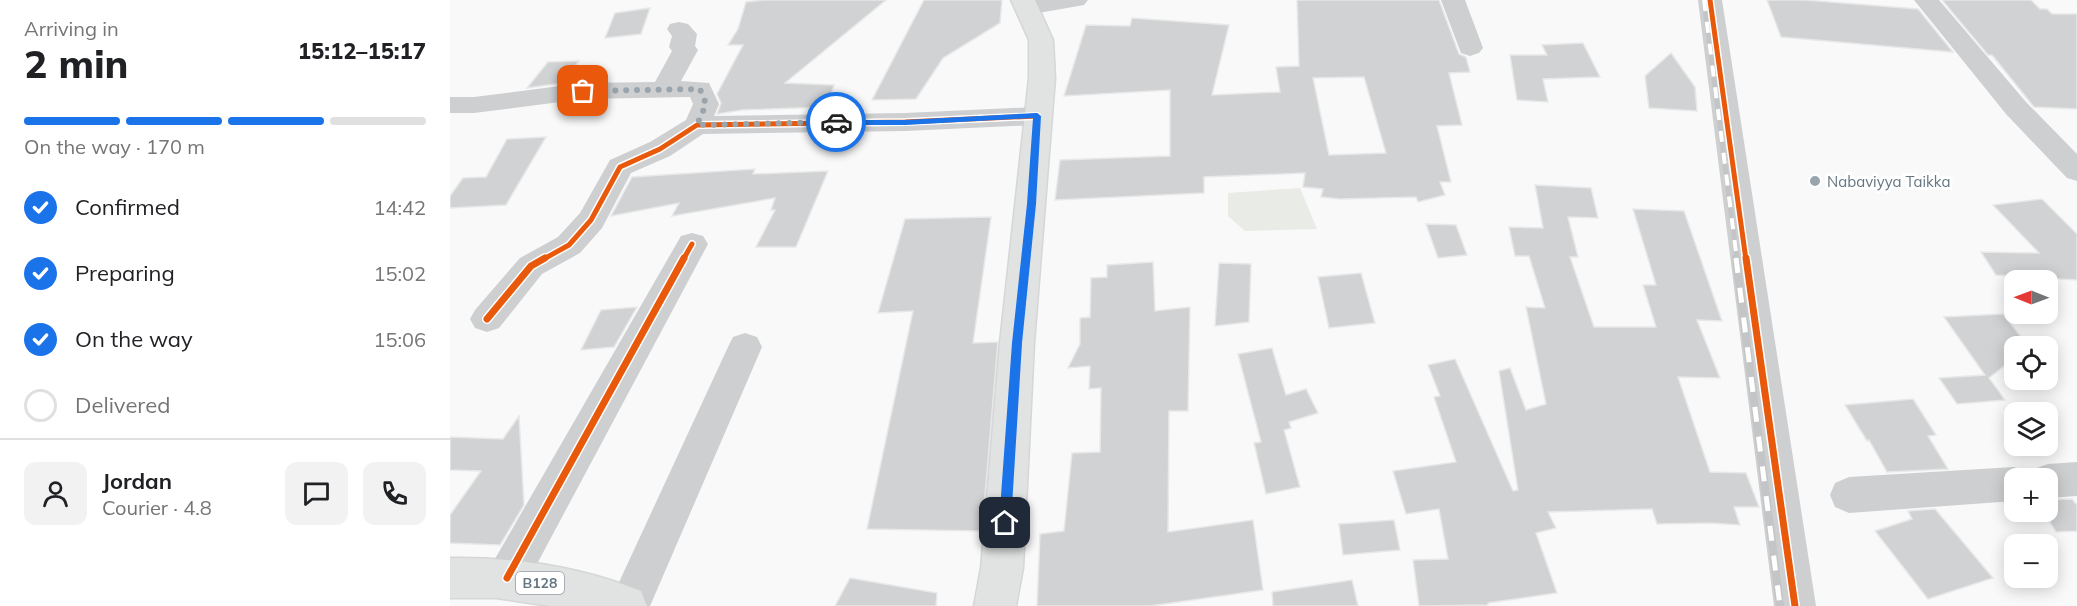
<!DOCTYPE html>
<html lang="en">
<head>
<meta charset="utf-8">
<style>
  :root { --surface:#fff; --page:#f2f2f2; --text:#202124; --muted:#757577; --line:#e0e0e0; --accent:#1a73e8 }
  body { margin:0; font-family:Mulish,sans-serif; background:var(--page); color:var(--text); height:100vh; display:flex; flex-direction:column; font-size:22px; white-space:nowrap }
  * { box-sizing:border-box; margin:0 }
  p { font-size:20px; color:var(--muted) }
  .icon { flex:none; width:33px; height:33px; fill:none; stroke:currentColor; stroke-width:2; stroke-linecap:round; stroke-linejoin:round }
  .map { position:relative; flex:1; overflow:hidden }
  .sheet { display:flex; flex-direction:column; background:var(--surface); width:450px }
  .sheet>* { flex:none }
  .needle { width:39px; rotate:271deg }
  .buttons { position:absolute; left:1554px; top:270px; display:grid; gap:12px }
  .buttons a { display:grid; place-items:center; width:54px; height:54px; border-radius:12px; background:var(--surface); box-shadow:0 3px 15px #0003; font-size:30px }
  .pin { position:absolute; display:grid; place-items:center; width:51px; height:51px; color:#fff; margin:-26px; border-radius:12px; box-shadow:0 3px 9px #0006 }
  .courier { position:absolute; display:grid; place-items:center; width:60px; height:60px; margin:-30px; border:4px solid #1a73e8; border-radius:50%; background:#fff; color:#222; box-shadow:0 2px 8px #0007 }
  .headline em { font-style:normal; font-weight:800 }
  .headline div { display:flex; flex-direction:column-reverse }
  .headline { display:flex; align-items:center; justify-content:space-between; height:102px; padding:0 24px }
  h1 { font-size:39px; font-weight:800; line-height:45px }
  .bar { display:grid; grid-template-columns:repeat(4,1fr); gap:9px 6px; align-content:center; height:72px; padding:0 24px }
  .bar i { height:8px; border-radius:4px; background:var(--line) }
  .bar .selected { background:var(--accent) }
  .bar p { grid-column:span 4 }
  .line { display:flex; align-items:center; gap:15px; padding:0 24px; border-top:2px solid var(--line) }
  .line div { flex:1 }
  .round { display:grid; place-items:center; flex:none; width:63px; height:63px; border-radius:12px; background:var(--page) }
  ol { padding:0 24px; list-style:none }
  li { display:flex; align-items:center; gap:18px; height:66px }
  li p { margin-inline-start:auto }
  li .icon { padding:6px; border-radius:50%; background:var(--accent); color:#fff; stroke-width:4 }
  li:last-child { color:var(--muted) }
  li i { width:33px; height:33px; border:3px solid var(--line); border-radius:50% }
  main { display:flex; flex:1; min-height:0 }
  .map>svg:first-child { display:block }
  .green { fill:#e8ebe6 }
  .building { fill:#d0d2d3; stroke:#e8e8e8; stroke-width:1.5; fill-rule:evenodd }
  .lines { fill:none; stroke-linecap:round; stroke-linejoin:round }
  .primary-casing { stroke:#d5d6d7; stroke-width:3 }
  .street { fill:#cecfd0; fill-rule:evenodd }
  .primary { fill:#e1e2e2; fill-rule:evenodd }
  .rail-far1-casing { stroke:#c3c5c6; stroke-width:5 }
  .rail-casing { stroke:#c3c5c6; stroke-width:8 }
  .rail-far1 { stroke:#fff; stroke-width:4; stroke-dasharray:11; stroke-linecap:butt }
  .rail { stroke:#fff; stroke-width:5; stroke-dasharray:15; stroke-linecap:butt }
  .cycleway-far1-casing { stroke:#fff; stroke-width:8 }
  .cycleway-casing { stroke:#fff; stroke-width:10 }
  .cycleway-far1 { stroke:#e8590c; stroke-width:5 }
  .cycleway { stroke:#e8590c; stroke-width:7 }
  .route { fill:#1a73e8 }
  .done { stroke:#99a4ac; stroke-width:6; stroke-dasharray:0 10.8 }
  .poi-dot { fill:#99a4ac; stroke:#fff; stroke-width:2 }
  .labels { text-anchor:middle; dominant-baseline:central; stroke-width:6; stroke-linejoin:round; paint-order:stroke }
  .shield { fill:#fff; stroke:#939fa8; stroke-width:1.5 }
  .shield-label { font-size:14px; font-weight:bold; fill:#657683 }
  .poi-label { font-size:15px; fill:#657683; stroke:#fff; text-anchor:start }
</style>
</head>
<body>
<main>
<section class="sheet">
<div class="headline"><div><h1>2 min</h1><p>Arriving in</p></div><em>15:12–15:17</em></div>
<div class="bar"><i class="selected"></i><i class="selected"></i><i class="selected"></i><i></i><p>On the way · 170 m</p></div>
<ol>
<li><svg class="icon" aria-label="check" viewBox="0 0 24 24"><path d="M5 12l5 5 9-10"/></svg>Confirmed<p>14:42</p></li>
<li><svg class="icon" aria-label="check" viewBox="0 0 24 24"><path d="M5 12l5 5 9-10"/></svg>Preparing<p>15:02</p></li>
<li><svg class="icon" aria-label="check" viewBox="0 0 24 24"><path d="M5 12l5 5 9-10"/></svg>On the way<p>15:06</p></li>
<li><i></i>Delivered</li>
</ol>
<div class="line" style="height:108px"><a class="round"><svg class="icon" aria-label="person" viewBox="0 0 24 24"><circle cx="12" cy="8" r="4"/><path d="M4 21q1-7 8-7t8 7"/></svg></a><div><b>Jordan</b><p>Courier · 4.8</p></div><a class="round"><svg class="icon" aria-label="chat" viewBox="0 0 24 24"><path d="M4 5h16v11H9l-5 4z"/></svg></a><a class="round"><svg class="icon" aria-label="phone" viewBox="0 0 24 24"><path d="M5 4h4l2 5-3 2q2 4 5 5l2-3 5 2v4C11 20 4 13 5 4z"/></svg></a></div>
</section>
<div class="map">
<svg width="1627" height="606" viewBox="0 0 1627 606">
  <rect width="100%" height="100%" fill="#f9f9f9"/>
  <path class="green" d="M850,188L867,229L795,231L778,216V193Z"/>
  <g class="building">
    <path d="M313,0H436L335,83L384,85L377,107L292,110L267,114L271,103L267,94L293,45H278L288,29L296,2Z"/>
    <path d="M474,0H552L550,23L493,58L466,99L422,100Z"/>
    <path d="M847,0H989L1009,54L1016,57L1020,72L999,73L1012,125L987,126L1001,182H990L995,195L968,202L966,197L890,199L871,197L873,189L853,187L855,173L754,177V193L605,200L610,160L720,156V90L614,96L636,25L680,26L682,18L779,25L762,95L830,92L826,67L849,66ZM914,77L936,153L879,155L863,78Z"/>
    <path d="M1317,0H1355L1468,9L1503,52L1331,37Z"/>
    <path d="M1492,0H1581L1590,9H1597L1602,14H1627V109L1584,107L1542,55H1538Z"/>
    <path d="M200,8L191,34L155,38L165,13Z"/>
    <path d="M1133,43L1150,77L1093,79L1098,102L1067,100L1060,55H1097L1092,45Z"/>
    <path d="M1221,53L1245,87L1247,111L1199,108L1195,76Z"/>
    <path d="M129,61L112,83L77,88L98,62Z"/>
    <path d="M96,137L56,205L0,208V196L13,178L36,177L57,139Z"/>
    <path d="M305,169L303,174L378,171L346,247H306L325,210H321L325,198L222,216L229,203L161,216L182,177Z"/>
    <path d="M1085,185L1141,188L1148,218L1118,217L1128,257H1120L1144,327H1206L1193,285H1206L1183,209L1234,211L1272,321L1247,320L1270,378L1228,377L1260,472L1296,473L1309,507H1284L1290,525L1260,523L1207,524L1202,509L1098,512L1106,528L1086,533L1107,593L1038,603V605L969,606L963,560L998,559L989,509L956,514L943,471L1006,462L984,397L990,396L978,365L1005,359L1063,491L1068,490L1049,371L1060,368L1076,410L1096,404L1076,307L1095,308L1079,256H1065L1059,227L1093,228Z"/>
    <path d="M1592,199L1627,234V280L1546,275L1531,252L1589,253L1543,205Z"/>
    <path d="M541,217L523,343L548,342L532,531L417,529L463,311L428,313L455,219Z"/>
    <path d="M976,224L1006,225L1017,255L988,258Z"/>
    <path d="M703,262L705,311L740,307L738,411H719L718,532L803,520L813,590L700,606H587L590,534L614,531L622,453L650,452L651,388L639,389L640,366L618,368L630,344V318L640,317L641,278L657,277V265Z"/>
    <path d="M769,263L801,264L799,322L765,326Z"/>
    <path d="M911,273L925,323L879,328L868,277Z"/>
    <path d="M187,307L164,347L131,350L151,310Z"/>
    <path d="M1553,314L1578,346H1564V358L1539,378L1555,400L1507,404L1489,378L1535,375L1494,317Z"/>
    <path d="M822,348L836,395L856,389L868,413L839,422L841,428L834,430L850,487L816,494L804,443L811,442L788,354Z"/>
    <path d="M1463,399L1486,435L1478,436L1498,469L1437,472L1419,440L1417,441L1395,405Z"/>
    <path d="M69,416L74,505L50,545L0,543V515L31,471L0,470V437L53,439Z"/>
    <path d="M1622,499L1627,505V531L1606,532L1598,519V500Z"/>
    <path d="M1485,509L1543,578L1478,599L1425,531L1462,519L1458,511Z"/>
    <path d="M944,520L950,550L893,555L889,524Z"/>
    <path d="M400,578L487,593L486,606H385Z"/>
    <path d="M902,580L908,606H823L822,592Z"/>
  </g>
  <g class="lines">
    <g class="primary-casing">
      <g id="primary">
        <path d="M561,0H585L603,40L605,78L584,343L573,568L566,606H524L531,568L550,343L579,78V40Z"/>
        <path d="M0,558C65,557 131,567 191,591L197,606H100L46,598H0Z"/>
      </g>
    </g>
    <g class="street">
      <path d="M638,0L634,5L577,15L569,13L565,8L569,3L582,0Z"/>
      <path d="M991,0H1015L1033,48L1029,53L1020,56L1011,53Z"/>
      <path d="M1248,0H1272L1366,606H1324Z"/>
      <path d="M1464,0H1489L1576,102L1627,154V181L1617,178L1556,114Z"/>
      <path d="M229,22L238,24L247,34L245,46L248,50L231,81L259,83L269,104L264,116L455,113L587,107L597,110L601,116L597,122L587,125L455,131L253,134L220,156L181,173L152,228L130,253L92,274L49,328L37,332L25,328L20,319L25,310L70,258L108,237L130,213L160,160L200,142L236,120L243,104L240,97L133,99L24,113H0V97H24L133,83L205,82L222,51L219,47L222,36L217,29L220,24Z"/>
      <path d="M242,233L253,236L258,244L72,592L57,598L42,592L36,578L42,564L231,236Z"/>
      <path d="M295,333L307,337L312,347L200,606H158L278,347L283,337Z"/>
      <path d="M1627,462V496L1598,498V478H1564V501L1399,513L1385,507L1380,495L1385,483L1399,477L1564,467L1578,472L1580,478L1584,469L1598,464Z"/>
    </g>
    <use href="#primary" class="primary"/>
    <g class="rail-far1-casing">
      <path id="rail-far1" d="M1254,0L1287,260"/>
    </g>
    <g class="rail-casing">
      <path id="rail" d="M1286,258L1330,606"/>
    </g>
    <use href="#rail-far1" class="rail-far1"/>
    <use href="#rail" class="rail"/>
    <g class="cycleway-far1-casing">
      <g id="cycleway-far1">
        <path d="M1260,0L1296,260"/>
        <path d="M92,260L119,245L141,220L170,167L210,149L247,125L455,122L587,116"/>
        <path d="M233,260L242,244"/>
      </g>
    </g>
    <g class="cycleway-casing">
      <g id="cycleway">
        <path d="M1296,258L1345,606"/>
        <path d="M37,319L81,266L95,258"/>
        <path d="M57,578L234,258"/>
      </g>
    </g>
    <use href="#cycleway-far1" class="cycleway-far1"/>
    <use href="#cycleway" class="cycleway"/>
  </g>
  <path class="route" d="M587,113L591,116L586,204L572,343L561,523L555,529L549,523L562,343L577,204L583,118L455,125H386L382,122L386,120H455Z"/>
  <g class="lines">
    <path class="done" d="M133,91L250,89L256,104L247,125L386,122"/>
  </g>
  <circle class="poi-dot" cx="1365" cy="181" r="6"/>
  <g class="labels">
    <rect class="shield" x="66" y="572" width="48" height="22" rx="4.5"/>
    <g class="shield-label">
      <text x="90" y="583">B128</text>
    </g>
    <g class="poi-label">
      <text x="1377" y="181">Nabaviyya Taikka</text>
    </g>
  </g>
</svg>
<div class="buttons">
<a><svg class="needle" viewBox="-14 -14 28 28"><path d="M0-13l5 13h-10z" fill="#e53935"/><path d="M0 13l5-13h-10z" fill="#757577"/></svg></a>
<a><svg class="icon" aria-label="locate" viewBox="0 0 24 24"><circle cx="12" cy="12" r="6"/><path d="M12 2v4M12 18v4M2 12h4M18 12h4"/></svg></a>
<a><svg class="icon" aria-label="layers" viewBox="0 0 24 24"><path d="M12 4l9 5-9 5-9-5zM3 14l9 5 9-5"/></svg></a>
<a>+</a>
<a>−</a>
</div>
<div class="pin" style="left:133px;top:91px;background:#ea580c"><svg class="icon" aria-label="bag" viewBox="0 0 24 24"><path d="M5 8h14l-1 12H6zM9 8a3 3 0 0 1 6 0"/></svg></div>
<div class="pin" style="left:555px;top:523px;background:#1f2937"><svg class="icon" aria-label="home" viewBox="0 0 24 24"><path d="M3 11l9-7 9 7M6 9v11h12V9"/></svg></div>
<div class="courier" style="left:386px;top:122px"><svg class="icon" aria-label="car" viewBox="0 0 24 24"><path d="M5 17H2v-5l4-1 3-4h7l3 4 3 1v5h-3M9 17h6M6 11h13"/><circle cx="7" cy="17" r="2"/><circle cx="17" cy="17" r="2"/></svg></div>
</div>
</main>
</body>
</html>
